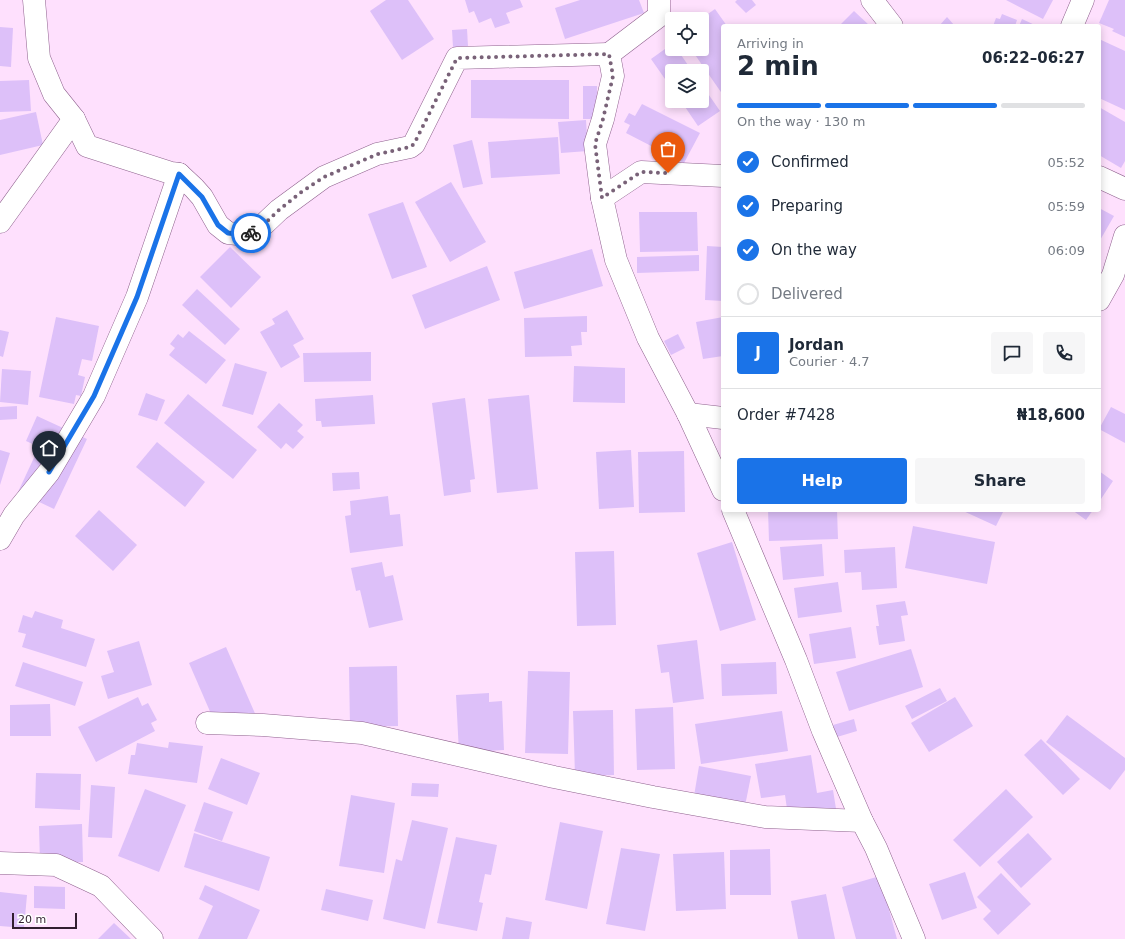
<!DOCTYPE html>
<html lang="en">
<head>
<meta charset="utf-8">
<style>
  :root { --surface:#fff; --page:#f6f6f7; --text:#1f2937; --muted:#747a83; --line:#e0e1e3; --accent:#1a73e8 }
  body { margin:0; font-family:"DejaVu Sans",sans-serif; background:var(--page); color:var(--text); height:100vh; display:flex; flex-direction:column; font-size:15px; white-space:nowrap }
  * { box-sizing:border-box; margin:0 }
  p { font-size:13px; color:var(--muted) }
  .icon { flex:none; width:22px; height:22px; fill:none; stroke:currentColor; stroke-width:2; stroke-linecap:round; stroke-linejoin:round }
  .map { position:relative; flex:1; overflow:hidden }
  .details { position:absolute; left:721px; top:24px; width:380px; height:488px; display:flex; flex-direction:column; background:var(--surface); border-radius:4px; box-shadow:0 2px 10px #0003 }
  .details>* { flex:none }
  .controls { position:absolute; left:665px; top:12px; display:grid; gap:8px }
  .controls a { display:grid; place-items:center; width:44px; height:44px; border-radius:4px; background:var(--surface); box-shadow:0 2px 10px #0003; font-size:20px }
  .scale { position:absolute; left:12px; bottom:10px; width:65px; box-sizing:border-box; padding-left:4px; border:2px solid #311e30; border-top:0; font-size:11px; line-height:14px; white-space:nowrap; color:#311e30; -webkit-text-stroke:3px #fff; paint-order:stroke }
  .pin { position:absolute; display:grid; place-items:center; width:34px; height:34px; color:#fff; margin:-41px -17px; border-radius:50% 50% 50% 0; rotate:-45deg; box-shadow:0 0 4px #0007 }
  .pin .icon { rotate:45deg }
  .courier { position:absolute; display:grid; place-items:center; width:40px; height:40px; margin:-20px; border:3px solid #1a73e8; border-radius:50%; background:#fff; color:#222; box-shadow:0 1px 5px #0007 }
  .overview em { font-style:normal; font-weight:800 }
  .overview div { display:flex; flex-direction:column-reverse }
  .overview { display:flex; align-items:center; justify-content:space-between; height:68px; padding:0 16px }
  h1 { font-size:26px; font-weight:800; line-height:30px }
  .bar { display:grid; grid-template-columns:repeat(4,1fr); gap:6px 4px; align-content:center; height:48px; padding:0 16px }
  .bar i { height:5px; border-radius:3px; background:var(--line) }
  .bar .on { background:var(--accent) }
  .bar p { grid-column:span 4 }
  .line { display:flex; align-items:center; gap:10px; padding:0 16px; border-top:1px solid var(--line) }
  .line div { flex:1 }
  .round { display:grid; place-items:center; flex:none; width:42px; height:42px; border-radius:4px; background:var(--page) }
  ol { padding:0 16px; list-style:none }
  li { display:flex; align-items:center; gap:12px; height:44px }
  li p { margin-inline-start:auto }
  li .icon { padding:4px; border-radius:50%; background:var(--accent); color:#fff; stroke-width:4 }
  li:last-child { color:var(--muted) }
  li i { width:22px; height:22px; border:2px solid var(--line); border-radius:50% }
  .button { display:flex; gap:8px; margin-top:auto; padding:8px 16px }
  .button a { flex:1; height:46px; border-radius:4px; background:var(--accent); color:#fff; font-size:16px; font-weight:800; line-height:46px; text-align:center }
  .button a+a { background:var(--page); color:var(--text) }
  .map>svg:first-child { display:block }
  .building { fill:#ddc0f9 }
  .lines { fill:none; stroke-linecap:round; stroke-linejoin:round }
  .minor-casing { stroke:#8f628e; stroke-width:23 }
  .minor { stroke:#fff; stroke-width:22 }
  .done { stroke:#796278; stroke-width:4; stroke-dasharray:0 7.2 }
  .route { stroke:#1a73e8; stroke-width:5 }
</style>
</head>
<body>
<div class="map">
<svg width="1125" height="939" viewBox="0 0 1125 939">
  <rect width="100%" height="100%" fill="#fee0fd"/>
  <g class="building">
    <path d="M386,0H408L434,39L402,60L370,11Z"/>
    <path d="M465,0H520L523,7L506,13L510,23L495,28L491,18L479,23L474,11L469,13Z"/>
    <path d="M580,0H639L644,13L565,39L555,8Z"/>
    <path d="M737,0H752L756,5L746,13L735,2Z"/>
    <path d="M1006,0H1053L1043,19Z"/>
    <path d="M1109,0H1125V37L1112,31L1114,29L1099,23Z"/>
    <path d="M715,9L727,26H723V95L691,49H702V18Z"/>
    <path d="M854,11L870,26H839Z"/>
    <path d="M1002,14L1017,20L1015,26H993L996,18L1000,19Z"/>
    <path d="M947,17L955,26H939Z"/>
    <path d="M1022,19L1037,26H1019Z"/>
    <path d="M0,27L13,28L11,67L0,66Z"/>
    <path d="M467,29L468,46L453,47L452,30Z"/>
    <path d="M1099,39L1125,51V110L1099,98Z"/>
    <path d="M672,44V49H677L692,71H672V89L651,59Z"/>
    <path d="M29,80L31,111L0,112V81Z"/>
    <path d="M471,80H569V119L471,118Z"/>
    <path d="M702,85L720,111L698,126L681,101H702Z"/>
    <rect x="583" y="86" width="14" height="33"/>
    <path d="M642,104L700,133L684,163L626,133L630,125L624,122L629,113L635,116Z"/>
    <path d="M1099,107L1125,122V161L1121,168L1099,155Z"/>
    <path d="M36,112L43,145L0,155V120Z"/>
    <path d="M586,120L588,151L561,153L558,122Z"/>
    <path d="M558,137L560,174L491,178L488,142Z"/>
    <path d="M472,140L483,184L463,188L453,145Z"/>
    <path d="M451,182L486,242L450,262L415,202Z"/>
    <path d="M403,202L427,267L392,279L368,214Z"/>
    <path d="M1099,208L1114,216L1099,242Z"/>
    <path d="M639,212H697L698,251L640,252Z"/>
    <path d="M707,246L723,247V301L705,300Z"/>
    <path d="M230,247L261,277L231,308L200,277Z"/>
    <path d="M592,249L603,286L524,309L514,272Z"/>
    <path d="M699,255V271L637,273V257Z"/>
    <path d="M487,266L500,300L425,329L412,295Z"/>
    <path d="M197,289L240,329L225,345L182,305Z"/>
    <path d="M287,310L304,339L293,345L300,357L281,368L260,332L275,324L272,319Z"/>
    <path d="M587,316V332H581L582,345L571,346L572,356L525,357L524,318Z"/>
    <path d="M56,317L99,326L92,361L82,359L78,375L85,377L81,396L76,395L74,404L39,397Z"/>
    <path d="M723,317V356L703,359L696,322Z"/>
    <path d="M0,330L9,332L3,357L0,356Z"/>
    <path d="M189,331L226,360L206,384L169,355L175,348L170,344L178,334L183,338Z"/>
    <path d="M678,334L685,348L671,355L664,341Z"/>
    <path d="M371,352V381L304,382L303,353Z"/>
    <path d="M235,363L267,372L253,415L222,406Z"/>
    <path d="M574,366L625,368V403L573,402Z"/>
    <path d="M2,369L31,371L28,405L0,402Z"/>
    <path d="M722,390H723V402H721Z"/>
    <path d="M146,393L165,400L157,421L138,415Z"/>
    <path d="M188,394L257,450L233,479L164,423Z"/>
    <path d="M373,395L375,424L322,427L321,421H316L315,399Z"/>
    <path d="M529,395L538,489L497,493L488,399Z"/>
    <path d="M465,398L475,479L470,480L471,492L444,496L432,403Z"/>
    <path d="M279,403L303,425L297,431L304,437L293,449L286,443L281,449L257,427Z"/>
    <path d="M17,406V419L0,420V407Z"/>
    <path d="M1111,407L1125,414V443L1099,429Z"/>
    <path d="M37,416L87,439L54,509L18,492L39,447L26,441Z"/>
    <path d="M157,442L205,482L185,507L136,467Z"/>
    <path d="M0,450L10,453L0,485Z"/>
    <path d="M631,450L634,507L599,509L596,452Z"/>
    <path d="M684,451L685,512L639,513L638,452Z"/>
    <path d="M1099,471L1113,481L1099,502Z"/>
    <path d="M359,472L360,489L333,491L332,473Z"/>
    <path d="M388,496L390,515L400,514L403,546L350,553L345,516L351,515L350,501Z"/>
    <path d="M99,510L137,545L113,571L75,536Z"/>
    <path d="M768,510H837L838,539L769,541Z"/>
    <path d="M961,510H1004L996,526Z"/>
    <path d="M1072,510H1093L1086,520Z"/>
    <path d="M913,526L995,542L987,584L905,568Z"/>
    <path d="M732,542L756,620L720,631L697,553Z"/>
    <path d="M822,544L824,576L783,580L780,547Z"/>
    <path d="M895,547L897,588L862,590L861,572L845,573L844,550Z"/>
    <path d="M614,551L616,625L577,626L575,552Z"/>
    <path d="M382,562L385,577L393,575L403,620L369,628L360,590L356,591L351,568Z"/>
    <path d="M838,582L842,612L798,618L794,588Z"/>
    <path d="M905,601L908,615L901,616L905,641L879,645L876,626H879L876,605Z"/>
    <path d="M35,611L63,620L61,628L95,639L86,667L22,647L26,634L18,632L23,615L32,618Z"/>
    <path d="M851,627L856,658L814,664L809,634Z"/>
    <path d="M697,640L704,699L673,703L669,672L661,673L657,645Z"/>
    <path d="M139,641L152,685L108,699L101,676L114,672L107,651Z"/>
    <path d="M226,647L257,718L218,730L189,663Z"/>
    <path d="M911,649L923,687L849,711L836,672Z"/>
    <path d="M23,662L83,682L75,706L15,686Z"/>
    <path d="M776,662L777,694L722,696L721,664Z"/>
    <path d="M397,666L398,726L350,727L349,667Z"/>
    <path d="M528,671L570,672L568,754L525,753Z"/>
    <path d="M940,688L947,701L912,719L905,706Z"/>
    <path d="M489,693V702L502,701L504,750L459,753L456,695Z"/>
    <path d="M138,697L142,706L148,703L157,720L151,723L155,731L96,762L78,727Z"/>
    <path d="M955,697L973,726L929,752L911,723Z"/>
    <path d="M50,704L51,736H10V705Z"/>
    <path d="M673,707L675,769L637,770L635,709Z"/>
    <path d="M613,710L614,775L575,776L573,711Z"/>
    <path d="M782,711L788,751L701,764L695,724Z"/>
    <path d="M1067,715L1125,758V770L1110,790L1046,742Z"/>
    <path d="M854,719L857,731L837,737L833,725Z"/>
    <path d="M1041,739L1080,779L1063,795L1024,755Z"/>
    <path d="M169,742L203,746L197,783L128,774L131,755H135L137,743L168,748Z"/>
    <path d="M811,755L817,793L833,790L837,815L789,823L785,795L761,798L755,764Z"/>
    <path d="M221,758L260,773L247,805L208,789Z"/>
    <path d="M699,766L751,776L745,806L694,796Z"/>
    <path d="M36,773L81,774L80,810L35,808Z"/>
    <path d="M412,783L439,784L438,797L411,796Z"/>
    <path d="M91,785L115,787L112,838L88,837Z"/>
    <path d="M145,789L186,805L159,872L118,856Z"/>
    <path d="M1006,789L1033,817L980,867L953,840Z"/>
    <path d="M351,795L395,803L384,873L339,866Z"/>
    <path d="M204,802L233,812L222,841L194,831Z"/>
    <path d="M412,820L448,828L425,929L383,919L396,859L402,861Z"/>
    <path d="M560,822L603,831L587,909L545,900Z"/>
    <path d="M82,824L83,862L40,863L39,826Z"/>
    <path d="M194,833L270,857L259,891L184,867Z"/>
    <path d="M1028,833L1052,859L1021,888L997,862Z"/>
    <path d="M456,837L497,845L491,875L485,874L479,902L483,903L477,931L437,923Z"/>
    <path d="M621,848L660,854L645,931L606,924Z"/>
    <path d="M770,849L771,895H730V850Z"/>
    <path d="M724,852L726,909L676,911L673,854Z"/>
    <path d="M965,872L977,908L942,920L929,884Z"/>
    <path d="M1001,873L1031,904L998,935L983,919L991,911L977,897Z"/>
    <path d="M880,876L897,939H856L842,887Z"/>
    <path d="M205,885L260,910L247,939H198L213,906L199,899Z"/>
    <path d="M34,886L65,887V909L34,908Z"/>
    <path d="M326,889L373,900L368,921L321,910Z"/>
    <path d="M0,892L27,895L24,928L0,926Z"/>
    <path d="M826,894L835,939H798L791,901Z"/>
    <path d="M506,917L532,922L529,939H502Z"/>
    <path d="M114,923L131,939H98Z"/>
  </g>
  <g class="lines">
    <g class="minor-casing">
      <g id="minor">
        <path d="M34,0L39,58L54,94L74,119L87,146L171,173L179,174L194,188L202,197L218,225L228,233L247,235L260,228L279,210L324,177L377,154L410,147L414,144L457,58L609,54"/>
        <path d="M659,0V16L609,54L613,76L603,119L595,144L602,198L616,260L648,338L688,414L723,490"/>
        <path d="M872,0L892,26"/>
        <path d="M1072,26L1083,0"/>
        <path d="M1099,177L1125,189"/>
        <path d="M602,198L641,172L723,176"/>
        <path d="M0,222L74,119"/>
        <path d="M1099,300L1113,275L1125,236"/>
        <path d="M688,414L723,418"/>
        <path d="M733,510L796,660L823,731L862,821L876,848L914,939"/>
        <path d="M0,539L14,515L49,472L94,396L137,297L179,174"/>
        <path d="M207,723L263,725L362,733L554,777L653,797L765,817L862,821"/>
        <path d="M0,863L56,865L101,886L152,939"/>
      </g>
    </g>
    <use href="#minor" class="minor"/>
  </g>
  <g class="lines">
    <path class="done" d="M251,233L260,228L279,210L300,193L324,177L378,154L410,147L414,144L457,58L609,54L613,76L603,119L595,144L602,198L641,172L668,173"/>
    <path class="route" d="M49,472L94,396L137,297L179,174L202,197L218,225L228,233L247,235L251,233"/>
  </g>
</svg>
<div class="controls">
<a><svg class="icon" aria-label="locate" viewBox="0 0 24 24"><circle cx="12" cy="12" r="6"/><path d="M12 2v4M12 18v4M2 12h4M18 12h4"/></svg></a>
<a><svg class="icon" aria-label="layers" viewBox="0 0 24 24"><path d="M12 4l9 5-9 5-9-5zM3 14l9 5 9-5"/></svg></a>
</div>
<div class="scale">20 m</div>
<div class="pin" style="left:668px;top:173px;background:#ea580c"><svg class="icon" aria-label="bag" viewBox="0 0 24 24"><path d="M5 8h14l-1 12H6zM9 8a3 3 0 0 1 6 0"/></svg></div>
<div class="pin" style="left:49px;top:472px;background:#1f2937"><svg class="icon" aria-label="home" viewBox="0 0 24 24"><path d="M3 11l9-7 9 7M6 9v11h12V9"/></svg></div>
<div class="courier" style="left:251px;top:233px"><svg class="icon" aria-label="bike" viewBox="0 0 24 24"><circle cx="6" cy="16" r="4"/><circle cx="18" cy="16" r="4"/><path d="M6 16l4-8h5l3 8M10 8l3 8H6M13 5h3"/></svg></div>
<section class="details">
<div class="overview"><div><h1>2 min</h1><p>Arriving in</p></div><em>06:22–06:27</em></div>
<div class="bar"><i class="on"></i><i class="on"></i><i class="on"></i><i></i><p>On the way · 130 m</p></div>
<ol>
<li><svg class="icon" aria-label="check" viewBox="0 0 24 24"><path d="M5 12l5 5 9-10"/></svg>Confirmed<p>05:52</p></li>
<li><svg class="icon" aria-label="check" viewBox="0 0 24 24"><path d="M5 12l5 5 9-10"/></svg>Preparing<p>05:59</p></li>
<li><svg class="icon" aria-label="check" viewBox="0 0 24 24"><path d="M5 12l5 5 9-10"/></svg>On the way<p>06:09</p></li>
<li><i></i>Delivered</li>
</ol>
<div class="line" style="height:72px"><b class="round" style="background:var(--accent);color:#fff">J</b><div><b>Jordan</b><p>Courier · 4.7</p></div><a class="round"><svg class="icon" aria-label="chat" viewBox="0 0 24 24"><path d="M4 5h16v11H9l-5 4z"/></svg></a><a class="round"><svg class="icon" aria-label="phone" viewBox="0 0 24 24"><path d="M5 4h4l2 5-3 2q2 4 5 5l2-3 5 2v4C11 20 4 13 5 4z"/></svg></a></div>
<div class="line" style="height:52px"><div>Order #7428</div><b>₦18,600</b></div>
<div class="button"><a>Help</a><a>Share</a></div>
</section>
</div>
</body>
</html>
